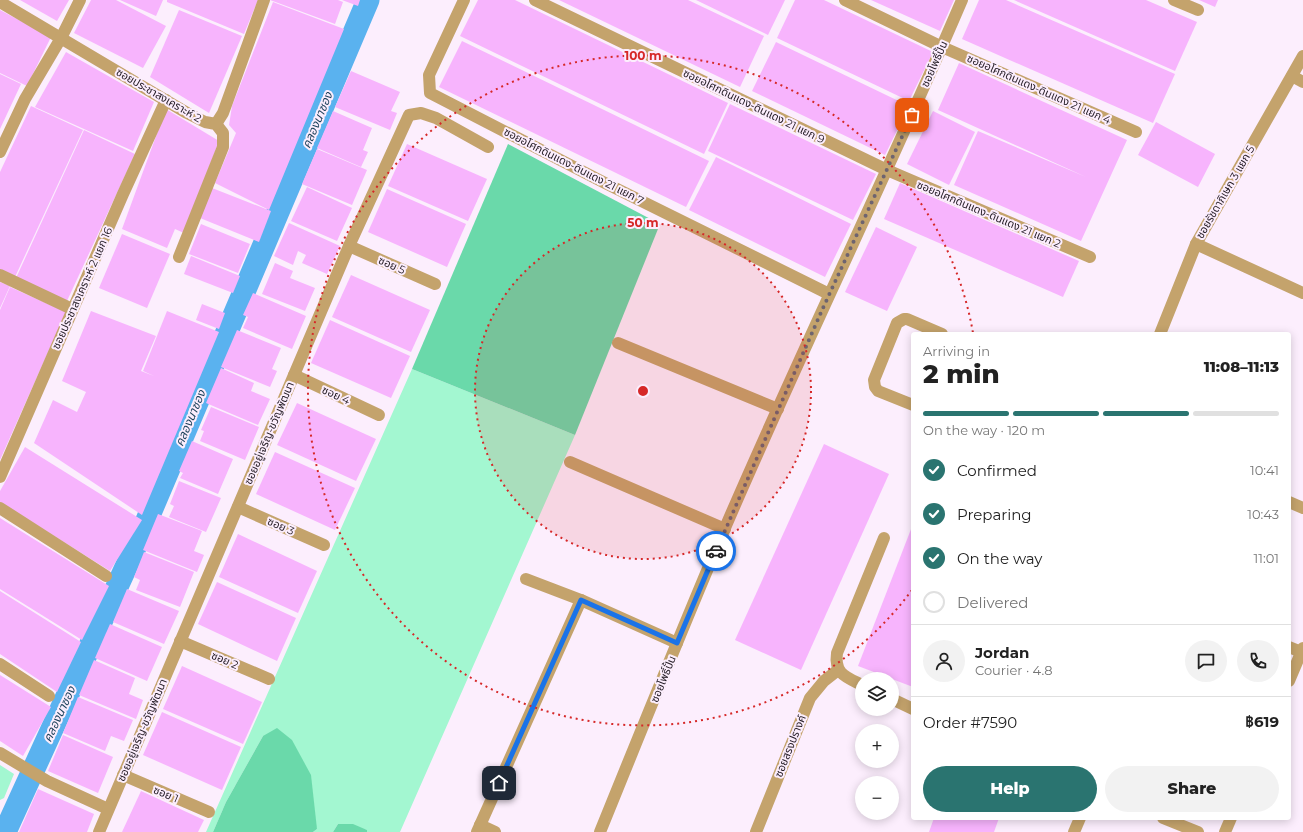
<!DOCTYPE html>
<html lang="en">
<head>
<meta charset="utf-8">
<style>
  :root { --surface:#fff; --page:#f2f2f2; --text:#222; --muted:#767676; --line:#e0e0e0; --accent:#2a7470 }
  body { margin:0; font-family:Montserrat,"Noto Sans Thai",sans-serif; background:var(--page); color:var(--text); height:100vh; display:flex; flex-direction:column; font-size:15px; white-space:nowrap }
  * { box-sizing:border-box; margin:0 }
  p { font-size:13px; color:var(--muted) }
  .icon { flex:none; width:22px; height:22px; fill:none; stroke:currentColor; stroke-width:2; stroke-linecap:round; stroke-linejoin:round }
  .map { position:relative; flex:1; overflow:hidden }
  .sheet { position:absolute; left:911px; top:332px; width:380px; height:488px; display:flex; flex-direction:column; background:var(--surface); border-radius:4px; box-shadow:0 2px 10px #0003 }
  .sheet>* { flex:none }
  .controls { position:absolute; left:855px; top:672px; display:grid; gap:8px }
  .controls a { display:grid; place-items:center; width:44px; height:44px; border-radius:50%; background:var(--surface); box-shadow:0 2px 10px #0003; font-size:20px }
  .pin { position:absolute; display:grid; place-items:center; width:34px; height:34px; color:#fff; margin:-17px; border-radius:8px; box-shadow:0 2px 6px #0006 }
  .courier { position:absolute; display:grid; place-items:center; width:40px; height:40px; margin:-20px; border:3px solid #1a73e8; border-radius:50%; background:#fff; color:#222; box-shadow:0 1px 5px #0007 }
  .head em { font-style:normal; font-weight:800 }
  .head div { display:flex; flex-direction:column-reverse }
  .head { display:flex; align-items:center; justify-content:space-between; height:68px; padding:0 12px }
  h1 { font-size:26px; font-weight:800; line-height:30px }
  .bar { display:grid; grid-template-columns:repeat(4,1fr); gap:6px 4px; align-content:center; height:48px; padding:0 12px }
  .bar i { height:5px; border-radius:3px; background:var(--line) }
  .bar .selected { background:var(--accent) }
  .bar p { grid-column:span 4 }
  .line { display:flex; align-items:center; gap:10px; padding:0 12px; border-top:1px solid var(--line) }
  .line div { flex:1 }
  .round { display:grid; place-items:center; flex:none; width:42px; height:42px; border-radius:21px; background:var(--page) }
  ol { padding:0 12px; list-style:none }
  li { display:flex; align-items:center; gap:12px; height:44px }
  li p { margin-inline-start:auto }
  li .icon { padding:4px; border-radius:50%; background:var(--accent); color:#fff; stroke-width:4 }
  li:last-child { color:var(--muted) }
  li i { width:22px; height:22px; border:2px solid var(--line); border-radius:50% }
  .primary-button { display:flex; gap:8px; margin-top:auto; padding:8px 12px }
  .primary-button a { flex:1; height:46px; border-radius:24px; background:var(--accent); color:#fff; font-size:16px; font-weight:800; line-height:46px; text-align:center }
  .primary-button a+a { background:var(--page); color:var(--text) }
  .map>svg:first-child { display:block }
  .green { fill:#a3f7d1 }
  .forest { fill:#6ad9aa }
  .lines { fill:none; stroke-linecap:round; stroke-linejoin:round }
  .canal { stroke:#5ab2ef; stroke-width:23 }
  .building { fill:#f7b4fd }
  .service { stroke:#c4a36c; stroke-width:12 }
  .minor { stroke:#c4a36c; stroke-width:12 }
  .done { stroke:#6e646f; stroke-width:4; stroke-dasharray:0 7.2 }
  .route { stroke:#1a73e8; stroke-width:5 }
  .ring { fill:none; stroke:#d62828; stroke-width:2; stroke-dasharray:2 4 }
  .labels { text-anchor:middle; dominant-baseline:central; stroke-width:4; stroke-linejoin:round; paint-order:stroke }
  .street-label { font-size:11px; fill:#211922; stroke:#fceefd }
  .water-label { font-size:12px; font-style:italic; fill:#1d425b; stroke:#fceefd }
  .centre { fill:#d62828; stroke:#fceefd; stroke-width:2 }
  .ring-label { font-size:12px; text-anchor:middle; font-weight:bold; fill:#d62828; stroke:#fceefd; stroke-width:4; stroke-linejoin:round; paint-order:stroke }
</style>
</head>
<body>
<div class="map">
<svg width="1303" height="832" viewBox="0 0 1303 832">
  <rect width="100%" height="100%" fill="#fceefd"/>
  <g class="green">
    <path d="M412,369L575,435L400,832H367V830L338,824L333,832H313L317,829L263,736L226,802L213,832H206Z"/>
    <path d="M0,765L14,774L4,798L0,800Z"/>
  </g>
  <g class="forest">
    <path d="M508,144L660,224L575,435L412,369Z"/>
    <path d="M277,728L292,740L311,775L317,829L313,832H213L226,802L263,736Z"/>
    <path d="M338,824H353L367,830V832H333Z"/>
  </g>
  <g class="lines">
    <path class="canal" d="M5,832L142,532L368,0"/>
  </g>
  <g class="building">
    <path d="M20,0H69L57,21Z"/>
    <path d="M91,0H116L166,26L143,68L74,33Z"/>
    <path d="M120,0H163L156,16Z"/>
    <path d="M167,0H258L244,34L167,2Z"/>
    <path d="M270,0H338L343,2L335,24Z"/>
    <path d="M342,0H360L358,6Z"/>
    <path d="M478,0H515L728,103L704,154L460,36Z"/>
    <path d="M559,0H688L764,36L740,87Z"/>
    <path d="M696,0H785L768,35Z"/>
    <path d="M795,0H824L933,52L909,101L777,38Z"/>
    <path d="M871,0H954L940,31Z"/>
    <path d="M979,0H1006L1175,74L1153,123L962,39Z"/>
    <path d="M1014,0H1146L1197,22L1175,71Z"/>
    <path d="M1199,0H1218L1215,7Z"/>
    <path d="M273,2L344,29L269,210L215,183L236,133L229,125L232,106Z"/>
    <path d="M0,10L51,37L27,86L0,73Z"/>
    <path d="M179,10L242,36L209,113L150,77Z"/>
    <path d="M462,41L709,161L686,207L439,87Z"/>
    <path d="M776,42L909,106L885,155L752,91Z"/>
    <path d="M66,52L154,102L133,151L35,107Z"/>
    <path d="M959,63L1127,140L1081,241L954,185L978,131L1086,177L938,110Z"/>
    <path d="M351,71L400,92L391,111L397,113L390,130L335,107Z"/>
    <path d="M0,74L21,84L0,129Z"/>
    <path d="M730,104L876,174L853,220L708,151Z"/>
    <path d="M31,106L83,130L15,277L0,270V172Z"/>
    <path d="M166,109L219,141L184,233L175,229L167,248L122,229Z"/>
    <path d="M333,111L372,128L363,150L368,152L361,167L317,148Z"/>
    <path d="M933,111L975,132L949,185L907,164Z"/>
    <path d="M1156,122L1215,154L1198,187L1138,155Z"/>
    <path d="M84,130L135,154L67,301L16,278Z"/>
    <path d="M407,144L487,179L468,221L388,186Z"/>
    <path d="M317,149L367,170L352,205L302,184Z"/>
    <path d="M716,157L851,224L825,277L689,210Z"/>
    <path d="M900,183L1079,261L1063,297L884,219Z"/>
    <path d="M307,187L352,208L337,241L291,221Z"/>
    <path d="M212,188L271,211L259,242L200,218Z"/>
    <path d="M387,189L466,224L447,267L368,232Z"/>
    <path d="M289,223L340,246L327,274L302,263L306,255L298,251L293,265L274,256Z"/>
    <path d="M201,224L250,244L238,273L189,254Z"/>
    <path d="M876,227L917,247L887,311L845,292Z"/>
    <path d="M122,234L170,254L147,308L99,288Z"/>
    <path d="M191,256L240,276L233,293L184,274Z"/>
    <path d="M275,263L293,271L290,278L315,288L305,311L262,294Z"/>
    <path d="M351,275L430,310L411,352L332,317Z"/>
    <path d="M0,282L10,286L0,308Z"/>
    <path d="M10,287L66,312L0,460V310Z"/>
    <path d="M253,293L306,316L292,349L243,328L248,317L243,315Z"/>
    <path d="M202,304L225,313L219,329L196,320Z"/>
    <path d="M91,311L156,336L141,371L154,376L143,371L167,311L219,332L142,515L34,443L53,400L77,412L86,392L62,381Z"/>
    <path d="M330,320L410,356L391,398L311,363Z"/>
    <path d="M237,330L281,348L272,369L277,371L270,387L221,367Z"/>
    <path d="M221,368L254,383L251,391L270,399L258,425L206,403Z"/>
    <path d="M297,403L376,439L356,481L277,445Z"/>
    <path d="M211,407L259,427L245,460L200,441L204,431L201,430Z"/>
    <path d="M192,441L233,459L218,494L180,478L183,473L179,471Z"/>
    <path d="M824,444L889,474L801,670L735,640Z"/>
    <path d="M25,447L142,520L110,571L0,502V491Z"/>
    <path d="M275,452L355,488L335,530L256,494Z"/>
    <path d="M179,481L221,498L206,532L169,517L174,506L170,504Z"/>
    <path d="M158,514L202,531L194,551L204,555L197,572L143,550Z"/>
    <path d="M0,518L109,586L82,640L0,589Z"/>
    <path d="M913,524V687L858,666Z"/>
    <path d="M238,534L317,571L298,613L219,577Z"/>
    <path d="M144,552L194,572L180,607L136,590L140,580L134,577Z"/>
    <path d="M217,582L296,618L277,661L198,624Z"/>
    <path d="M127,589L179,611L164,644L113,622Z"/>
    <path d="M0,591L81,642L57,692L0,654Z"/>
    <path d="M110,624L162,647L147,681L95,658Z"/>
    <path d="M94,660L135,678L129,694L143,700L136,719L79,695Z"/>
    <path d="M182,666L262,702L243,744L163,709Z"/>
    <path d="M0,675L51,707L23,756L0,741Z"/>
    <path d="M78,697L133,720L124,741L111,736L105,751L63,733Z"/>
    <path d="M162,712L241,747L222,790L143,755Z"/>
    <path d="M63,735L113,757L98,793L48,771Z"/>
    <path d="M38,789L94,814L87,832H19Z"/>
    <path d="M141,791L204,820L198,832H122Z"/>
    <path d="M934,818H999L994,832H929Z"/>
  </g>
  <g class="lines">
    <path class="service" d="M0,275L72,309"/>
    <g class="minor">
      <path d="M464,0L429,75L430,93L605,183L829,294"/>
      <path d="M535,0L887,170L1090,257"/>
      <path d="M845,0L942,47L1136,132"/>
      <path d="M1174,0L1198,10"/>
      <path d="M0,2L187,113L205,122L216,124L223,133V147L179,257"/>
      <path d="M1292,76L1303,82"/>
      <path d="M216,124L223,113L264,0"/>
      <path d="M0,152L25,99L61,38L80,0"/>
      <path d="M1196,244L1303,293"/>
      <path d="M349,246L435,284"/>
      <path d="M1160,334L1196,244L1303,56"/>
      <path d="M618,343L778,409"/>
      <path d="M294,375L379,415"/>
      <path d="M913,405L878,391L875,387L874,380L897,323L904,319H907L942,334"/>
      <path d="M570,462L725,529"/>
      <path d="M0,477L123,194L166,100"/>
      <path d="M1289,502L1303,508"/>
      <path d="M238,507L324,545"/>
      <path d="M0,508L106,576"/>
      <path d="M526,579L581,600L677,643"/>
      <path d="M180,641L269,679"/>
      <path d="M1289,647L1301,652"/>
      <path d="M0,664L49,696"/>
      <path d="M1289,681L1303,648"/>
      <path d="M862,685C846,677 834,674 837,653L884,538"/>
      <path d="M892,699L913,709"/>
      <path d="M0,753L47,781L108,809"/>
      <path d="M123,775L209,812"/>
      <path d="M1163,818L1198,832"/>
      <path d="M480,825L495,832"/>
      <path d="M99,832L349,246L409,115L421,113L436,118L488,147"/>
      <path d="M477,832L581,600"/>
      <path d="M600,832C641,731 682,629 725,528C801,351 886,178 962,0"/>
      <path d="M756,832L810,698L824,681L838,670"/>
      <path d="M1074,832L1080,818"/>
      <path d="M1225,832L1231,818"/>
    </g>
  </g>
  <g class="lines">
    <path class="done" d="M716,551L823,308L912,115"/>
    <path class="route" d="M499,783L581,600L677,643L716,551"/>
  </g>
  <circle cx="643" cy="391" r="168" fill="#d62828" fill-opacity=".12"/>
  <g class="ring">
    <circle cx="643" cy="391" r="168"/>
    <path d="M912 590A335 335 0 1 1 973 333"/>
  </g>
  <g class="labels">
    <g class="street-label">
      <text transform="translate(934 64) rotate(-66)">ซอยโพธิ์ปั้น</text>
      <text transform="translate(1039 89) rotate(24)">ซอยอโศกดินแดง-ดินแดง 21 แยก 4</text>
      <text transform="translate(159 95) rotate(30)">ซอยประชาสงเคราะห์ 2</text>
      <text transform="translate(754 106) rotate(26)">ซอยอโศกดินแดง-ดินแดง 21 แยก 9</text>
      <text transform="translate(574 166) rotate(27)">ซอยอโศกดินแดง-ดินแดง 21 แยก 7</text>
      <text transform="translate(1225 192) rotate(-60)">ซอยรัชดาภิเษก 3 แยก 5</text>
      <text transform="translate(989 214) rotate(23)">ซอยอโศกดินแดง-ดินแดง 21 แยก 2</text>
      <text transform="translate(392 265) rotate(24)">ซอย 5</text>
      <text transform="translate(82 288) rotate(-66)">ซอยประชาสงเคราะห์ 2 แยก 16</text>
      <text transform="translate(336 395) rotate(25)">ซอย 4</text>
      <text transform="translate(269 433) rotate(-67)">ซอยอยู่เจริญ-ขวัญพัฒนา</text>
      <text transform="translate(281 526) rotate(24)">ซอย 3</text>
      <text transform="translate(225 660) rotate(23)">ซอย 2</text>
      <text transform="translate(663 679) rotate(-68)">ซอยโพธิ์ปั้น</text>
      <text transform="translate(142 730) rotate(-67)">ซอยอยู่เจริญ-ขวัญพัฒนา</text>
      <text transform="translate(790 746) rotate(-68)">ซอยสรงปรางค์</text>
      <text transform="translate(166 794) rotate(23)">ซอย 1</text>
    </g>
    <g class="water-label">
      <text transform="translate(317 120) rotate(-67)">คลองนาซอง</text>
      <text transform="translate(190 418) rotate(-67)">คลองนาซอง</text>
      <text transform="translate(59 714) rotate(-65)">คลองนาซอง</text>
    </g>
  </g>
  <circle cx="643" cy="391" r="6" class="centre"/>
  <g class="ring-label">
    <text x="643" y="60">100 m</text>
    <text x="643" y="227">50 m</text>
  </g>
</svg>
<div class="controls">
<a><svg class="icon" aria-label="layers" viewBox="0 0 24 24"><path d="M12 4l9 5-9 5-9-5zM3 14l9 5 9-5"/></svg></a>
<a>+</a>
<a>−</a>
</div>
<div class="pin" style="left:912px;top:115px;background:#ea580c"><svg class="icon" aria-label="bag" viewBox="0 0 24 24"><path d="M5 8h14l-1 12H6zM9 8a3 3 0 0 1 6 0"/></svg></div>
<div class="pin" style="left:499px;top:783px;background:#1f2937"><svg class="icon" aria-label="home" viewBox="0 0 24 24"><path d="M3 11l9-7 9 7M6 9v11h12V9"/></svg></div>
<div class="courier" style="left:716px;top:551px"><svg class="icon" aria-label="car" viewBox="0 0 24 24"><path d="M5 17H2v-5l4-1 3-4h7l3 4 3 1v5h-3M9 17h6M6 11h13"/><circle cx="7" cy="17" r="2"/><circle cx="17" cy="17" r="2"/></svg></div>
<section class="sheet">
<div class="head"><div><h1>2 min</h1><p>Arriving in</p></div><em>11:08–11:13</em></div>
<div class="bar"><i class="selected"></i><i class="selected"></i><i class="selected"></i><i></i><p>On the way · 120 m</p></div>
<ol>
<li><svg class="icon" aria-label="check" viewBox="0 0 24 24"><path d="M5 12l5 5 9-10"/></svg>Confirmed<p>10:41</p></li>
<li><svg class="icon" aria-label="check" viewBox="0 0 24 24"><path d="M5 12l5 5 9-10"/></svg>Preparing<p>10:43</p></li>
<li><svg class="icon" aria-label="check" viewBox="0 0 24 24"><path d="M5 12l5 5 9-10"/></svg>On the way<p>11:01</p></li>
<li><i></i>Delivered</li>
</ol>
<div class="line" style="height:72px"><a class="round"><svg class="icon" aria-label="person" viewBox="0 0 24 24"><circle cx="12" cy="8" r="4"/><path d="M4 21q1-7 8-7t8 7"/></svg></a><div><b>Jordan</b><p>Courier · 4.8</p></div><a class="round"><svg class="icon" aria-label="chat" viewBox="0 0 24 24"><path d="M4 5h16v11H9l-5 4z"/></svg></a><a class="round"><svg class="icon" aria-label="phone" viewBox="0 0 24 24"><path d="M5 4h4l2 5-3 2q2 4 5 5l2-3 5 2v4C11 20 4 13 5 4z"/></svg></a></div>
<div class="line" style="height:52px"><div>Order #7590</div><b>฿619</b></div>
<div class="primary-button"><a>Help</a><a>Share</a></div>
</section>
</div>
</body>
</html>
